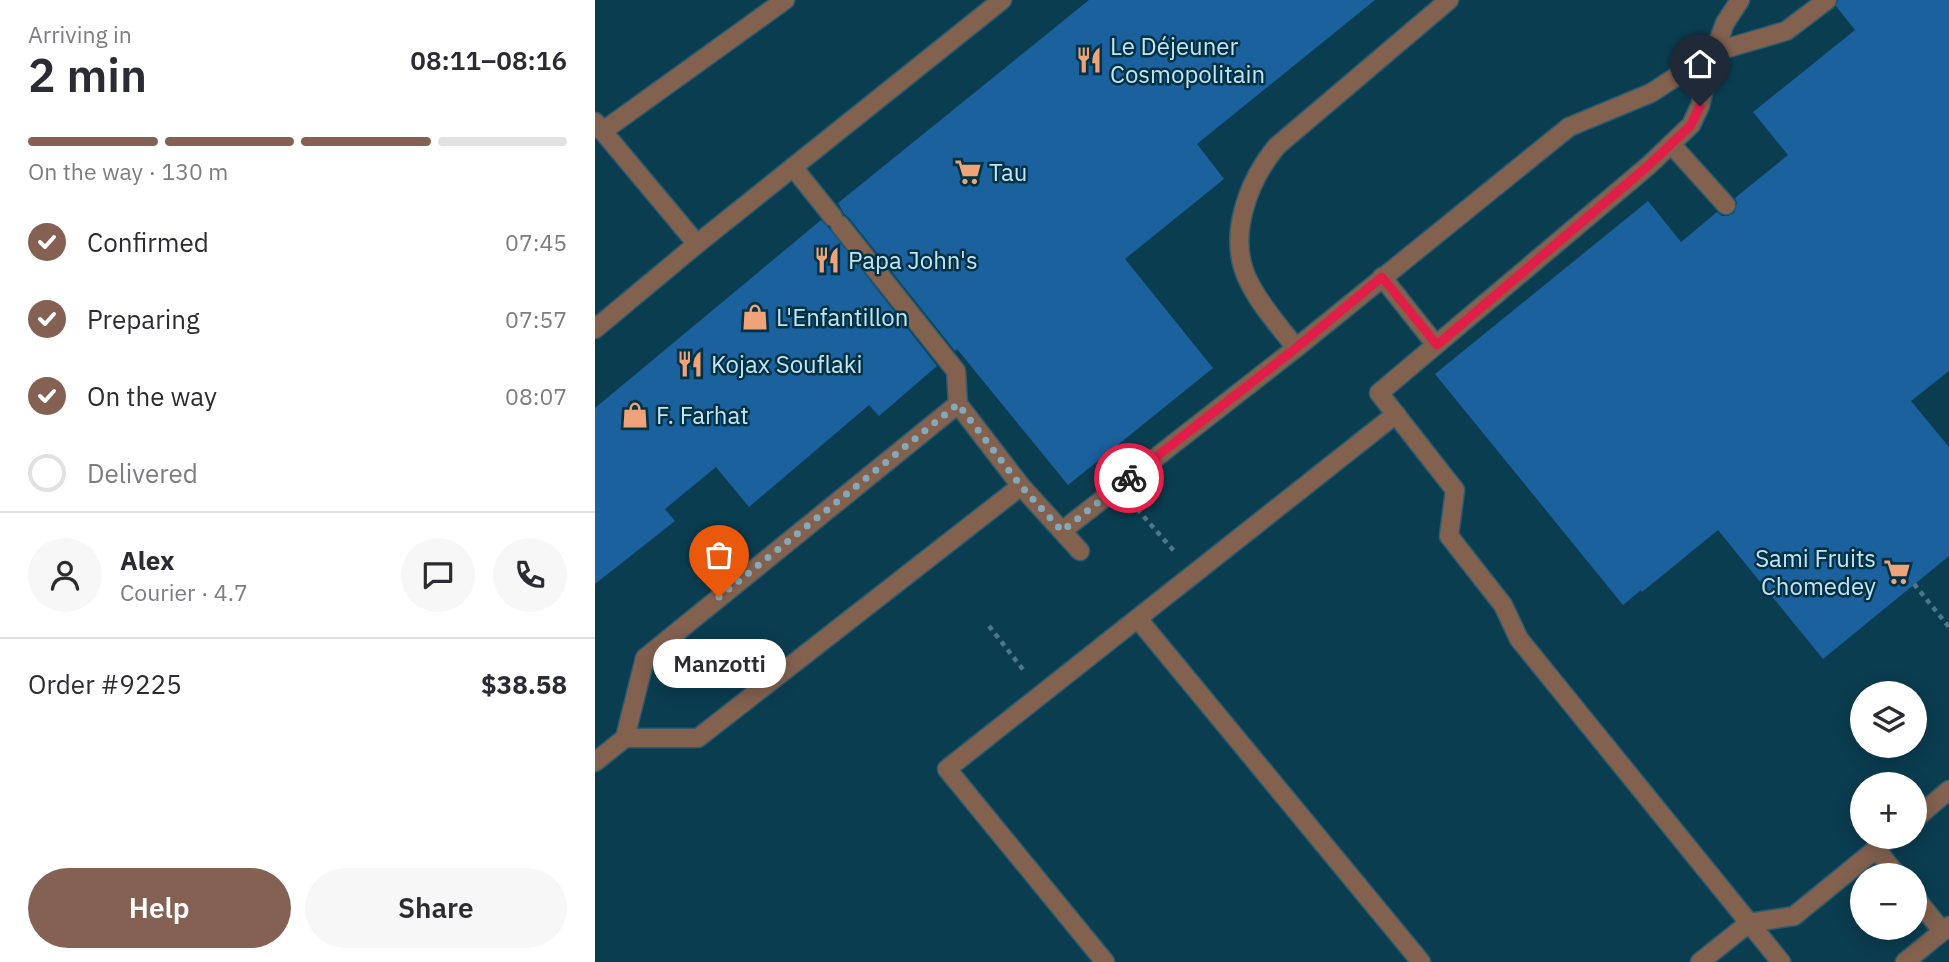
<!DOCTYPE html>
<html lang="en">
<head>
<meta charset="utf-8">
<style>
  :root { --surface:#fff; --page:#f7f7f7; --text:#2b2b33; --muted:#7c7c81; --line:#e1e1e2; --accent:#846152 }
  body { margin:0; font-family:"IBM Plex Sans",sans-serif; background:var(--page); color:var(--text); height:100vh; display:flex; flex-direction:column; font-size:26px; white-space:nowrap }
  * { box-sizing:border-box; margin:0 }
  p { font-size:23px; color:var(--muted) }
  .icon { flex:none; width:38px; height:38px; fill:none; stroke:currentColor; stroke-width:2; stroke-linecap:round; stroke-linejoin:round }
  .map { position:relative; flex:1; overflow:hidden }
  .sheet { display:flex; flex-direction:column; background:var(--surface); width:595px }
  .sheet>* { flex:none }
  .fabs { position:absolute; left:1255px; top:681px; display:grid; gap:14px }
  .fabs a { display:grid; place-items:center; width:77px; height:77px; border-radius:50%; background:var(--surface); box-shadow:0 4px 18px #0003; font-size:35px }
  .pin { position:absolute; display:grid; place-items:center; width:60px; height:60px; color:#fff; margin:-72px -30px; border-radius:50% 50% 50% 0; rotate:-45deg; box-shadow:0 0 7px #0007 }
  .pin .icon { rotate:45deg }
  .courier { position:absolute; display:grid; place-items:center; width:70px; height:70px; margin:-35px; border:5px solid #e11d48; border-radius:50%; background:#fff; color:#222; box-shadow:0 2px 9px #0007 }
  .bubble { position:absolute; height:49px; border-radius:24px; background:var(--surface); box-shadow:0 4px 18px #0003; font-size:23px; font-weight:600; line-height:49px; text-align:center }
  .headline em { font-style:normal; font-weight:600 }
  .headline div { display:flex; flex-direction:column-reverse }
  .headline { display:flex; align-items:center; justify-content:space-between; height:119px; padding:0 28px }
  h1 { font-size:46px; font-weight:600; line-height:52px }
  .bar { display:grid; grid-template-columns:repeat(4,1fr); gap:10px 7px; align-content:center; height:84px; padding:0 28px }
  .bar i { height:9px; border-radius:5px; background:var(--line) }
  .bar .selected { background:var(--accent) }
  .bar p { grid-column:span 4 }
  .line { display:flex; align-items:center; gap:18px; padding:0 28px; border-top:2px solid var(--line) }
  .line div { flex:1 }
  .round { display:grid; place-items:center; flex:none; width:74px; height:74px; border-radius:37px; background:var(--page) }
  ol { padding:0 28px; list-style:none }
  li { display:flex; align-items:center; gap:21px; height:77px }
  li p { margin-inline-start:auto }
  li .icon { padding:7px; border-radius:50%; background:var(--accent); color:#fff; stroke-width:4 }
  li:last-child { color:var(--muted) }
  li i { width:38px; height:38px; border:4px solid var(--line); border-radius:50% }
  .action { display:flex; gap:14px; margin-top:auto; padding:14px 28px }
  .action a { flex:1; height:80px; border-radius:42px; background:var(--accent); color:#fff; font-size:28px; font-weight:600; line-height:80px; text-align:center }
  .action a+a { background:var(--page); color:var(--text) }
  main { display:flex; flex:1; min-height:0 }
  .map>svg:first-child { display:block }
  .building { fill:#1a619d }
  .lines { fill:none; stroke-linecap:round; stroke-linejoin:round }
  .lane-casing { stroke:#2d5b6d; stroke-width:21 }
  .street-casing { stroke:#2d5b6d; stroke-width:21 }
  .path { stroke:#4e788a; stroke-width:4.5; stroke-dasharray:5 5; stroke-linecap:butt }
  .lane { stroke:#83614f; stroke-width:18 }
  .street { stroke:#83614f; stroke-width:18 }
  .done { stroke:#85a9b9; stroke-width:7; stroke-dasharray:0 12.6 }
  .route { stroke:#e11d48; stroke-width:9 }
  .labels { text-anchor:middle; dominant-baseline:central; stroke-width:5; stroke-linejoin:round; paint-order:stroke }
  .poi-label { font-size:24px; fill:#c6e3f2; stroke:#003245; text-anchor:start }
</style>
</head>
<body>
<main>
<section class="sheet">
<div class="headline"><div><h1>2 min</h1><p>Arriving in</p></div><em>08:11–08:16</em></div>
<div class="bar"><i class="selected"></i><i class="selected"></i><i class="selected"></i><i></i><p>On the way · 130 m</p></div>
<ol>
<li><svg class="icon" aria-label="check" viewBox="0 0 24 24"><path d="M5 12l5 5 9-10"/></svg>Confirmed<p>07:45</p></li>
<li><svg class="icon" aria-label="check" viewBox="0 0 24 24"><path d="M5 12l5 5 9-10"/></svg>Preparing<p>07:57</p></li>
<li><svg class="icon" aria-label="check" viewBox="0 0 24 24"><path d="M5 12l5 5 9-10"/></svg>On the way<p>08:07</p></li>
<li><i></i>Delivered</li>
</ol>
<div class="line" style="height:126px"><a class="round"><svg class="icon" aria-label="person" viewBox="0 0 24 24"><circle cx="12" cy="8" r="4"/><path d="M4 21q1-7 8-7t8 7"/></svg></a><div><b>Alex</b><p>Courier · 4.7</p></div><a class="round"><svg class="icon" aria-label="chat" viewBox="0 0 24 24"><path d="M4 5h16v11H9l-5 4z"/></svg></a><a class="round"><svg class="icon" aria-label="phone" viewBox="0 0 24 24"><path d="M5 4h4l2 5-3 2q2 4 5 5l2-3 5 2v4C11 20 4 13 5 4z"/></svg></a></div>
<div class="line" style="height:91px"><div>Order #9225</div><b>$38.58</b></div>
<div class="action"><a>Help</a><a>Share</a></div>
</section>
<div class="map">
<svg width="1354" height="962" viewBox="0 0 1354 962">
  <rect width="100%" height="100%" fill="#0b3d50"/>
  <g class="building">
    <path d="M494,0H780L602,144L629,179L530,259L618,368L473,485L362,349L360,351L254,218L249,214L243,203Z"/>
    <path d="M1243,0H1354V371L1316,401L1354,447V556L1228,659L1123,530L1047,592L1046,590L1028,605L840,374L1053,201L1086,242L1122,212L1127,216H1133L1139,213L1142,203L1140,198L1193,155L1158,112L1260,30L1241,6Z"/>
    <path d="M226,220L234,228L342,366L284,416L274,405L154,507L121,467L70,509L80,521L0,584V408Z"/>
  </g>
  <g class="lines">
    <g class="lane-casing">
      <g id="lane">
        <path d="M1145,0L1130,23L1115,64L1105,106L1096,125L1053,166L784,393L860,490L854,536L908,605L924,639L1186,962"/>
        <path d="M0,122L102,244"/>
        <path d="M8,131L190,0"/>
        <path d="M1076,144L1131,205"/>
        <path d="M198,167L238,217"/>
        <path d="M787,277L841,345"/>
        <path d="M0,329L102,244L407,0"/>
        <path d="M701,348L974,127L1056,93L1119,52L1191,31L1232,0"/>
        <path d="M426,486L485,551"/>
        <path d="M467,531L701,348C685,327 665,305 654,282C631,238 653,181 682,146L854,0"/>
        <path d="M543,619L826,962"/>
        <path d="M30,738L50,658L363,404"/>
        <path d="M0,762L30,738H103L426,486L363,404L361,371L245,225"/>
        <path d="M1320,819L1354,790"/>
        <path d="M1281,849L1302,875"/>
        <path d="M1320,897L1347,931"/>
        <path d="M510,962L352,769L801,414"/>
        <path d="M1105,962L1154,923L1199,916L1297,836"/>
      </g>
    </g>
    <g class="street-casing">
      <path id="street" d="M1310,962L1354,926"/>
    </g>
    <g class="path">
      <path d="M542,509L580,552"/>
      <path d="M1319,584L1354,627"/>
      <path d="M394,626L430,672"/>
    </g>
    <use href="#lane" class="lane"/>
    <use href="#street" class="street"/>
  </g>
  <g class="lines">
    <path class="done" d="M124,597L363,404L426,486L467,531L534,478"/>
    <path class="route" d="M534,478L701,348L787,277L842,345L1053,166L1096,125L1105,106"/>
  </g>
  <defs>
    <g id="restaurant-bare" transform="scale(2.1)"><path d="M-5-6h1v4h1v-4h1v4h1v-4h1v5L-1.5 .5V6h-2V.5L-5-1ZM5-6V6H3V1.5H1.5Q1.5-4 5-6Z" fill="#f0a279" stroke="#003245" stroke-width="2.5" paint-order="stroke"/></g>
    <g id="supermarket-bare" transform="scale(2.1)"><path d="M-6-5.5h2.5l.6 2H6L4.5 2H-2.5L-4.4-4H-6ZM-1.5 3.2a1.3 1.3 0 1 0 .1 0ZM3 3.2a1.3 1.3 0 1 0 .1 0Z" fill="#f0a279" stroke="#003245" stroke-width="2.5" paint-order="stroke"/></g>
    <g id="shop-bare" transform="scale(2.1)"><path d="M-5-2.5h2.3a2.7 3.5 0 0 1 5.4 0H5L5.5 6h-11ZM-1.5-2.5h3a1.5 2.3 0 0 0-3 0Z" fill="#f0a279" stroke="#003245" stroke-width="2.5" paint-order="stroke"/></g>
  </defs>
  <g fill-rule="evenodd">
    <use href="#restaurant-bare" x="494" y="60"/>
    <use href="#supermarket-bare" x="373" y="172"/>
    <use href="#restaurant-bare" x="232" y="260"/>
    <use href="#shop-bare" x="160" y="317"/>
    <use href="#restaurant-bare" x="95" y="364"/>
    <use href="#shop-bare" x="40" y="415"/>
    <use href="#supermarket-bare" x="1302" y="572"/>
  </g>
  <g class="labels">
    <g class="poi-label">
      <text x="515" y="46">Le Déjeuner<tspan x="515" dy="28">Cosmopolitain</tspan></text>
      <text x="394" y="172">Tau</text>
      <text x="253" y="260">Papa John's</text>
      <text x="181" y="317">L'Enfantillon</text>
      <text x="116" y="364">Kojax Souflaki</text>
      <text x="61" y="415">F. Farhat</text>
      <text x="1281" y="558" text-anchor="end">Sami Fruits<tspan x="1281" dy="28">Chomedey</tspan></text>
    </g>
  </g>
</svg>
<div class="fabs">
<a><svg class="icon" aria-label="layers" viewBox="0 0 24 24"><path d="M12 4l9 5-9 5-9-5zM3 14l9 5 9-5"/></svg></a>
<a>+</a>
<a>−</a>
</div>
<div class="pin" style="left:124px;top:597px;background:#ea580c"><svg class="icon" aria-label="bag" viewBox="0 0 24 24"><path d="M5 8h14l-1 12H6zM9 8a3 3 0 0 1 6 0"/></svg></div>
<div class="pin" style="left:1105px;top:106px;background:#1f2937"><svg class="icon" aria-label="home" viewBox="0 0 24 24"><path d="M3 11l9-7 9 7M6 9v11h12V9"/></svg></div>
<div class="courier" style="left:534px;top:478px"><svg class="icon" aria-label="bike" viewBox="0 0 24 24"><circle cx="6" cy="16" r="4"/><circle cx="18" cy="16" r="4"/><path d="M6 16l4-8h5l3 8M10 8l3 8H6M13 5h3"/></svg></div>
<div class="bubble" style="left:58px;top:639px;width:133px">Manzotti</div>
</div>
</main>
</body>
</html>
